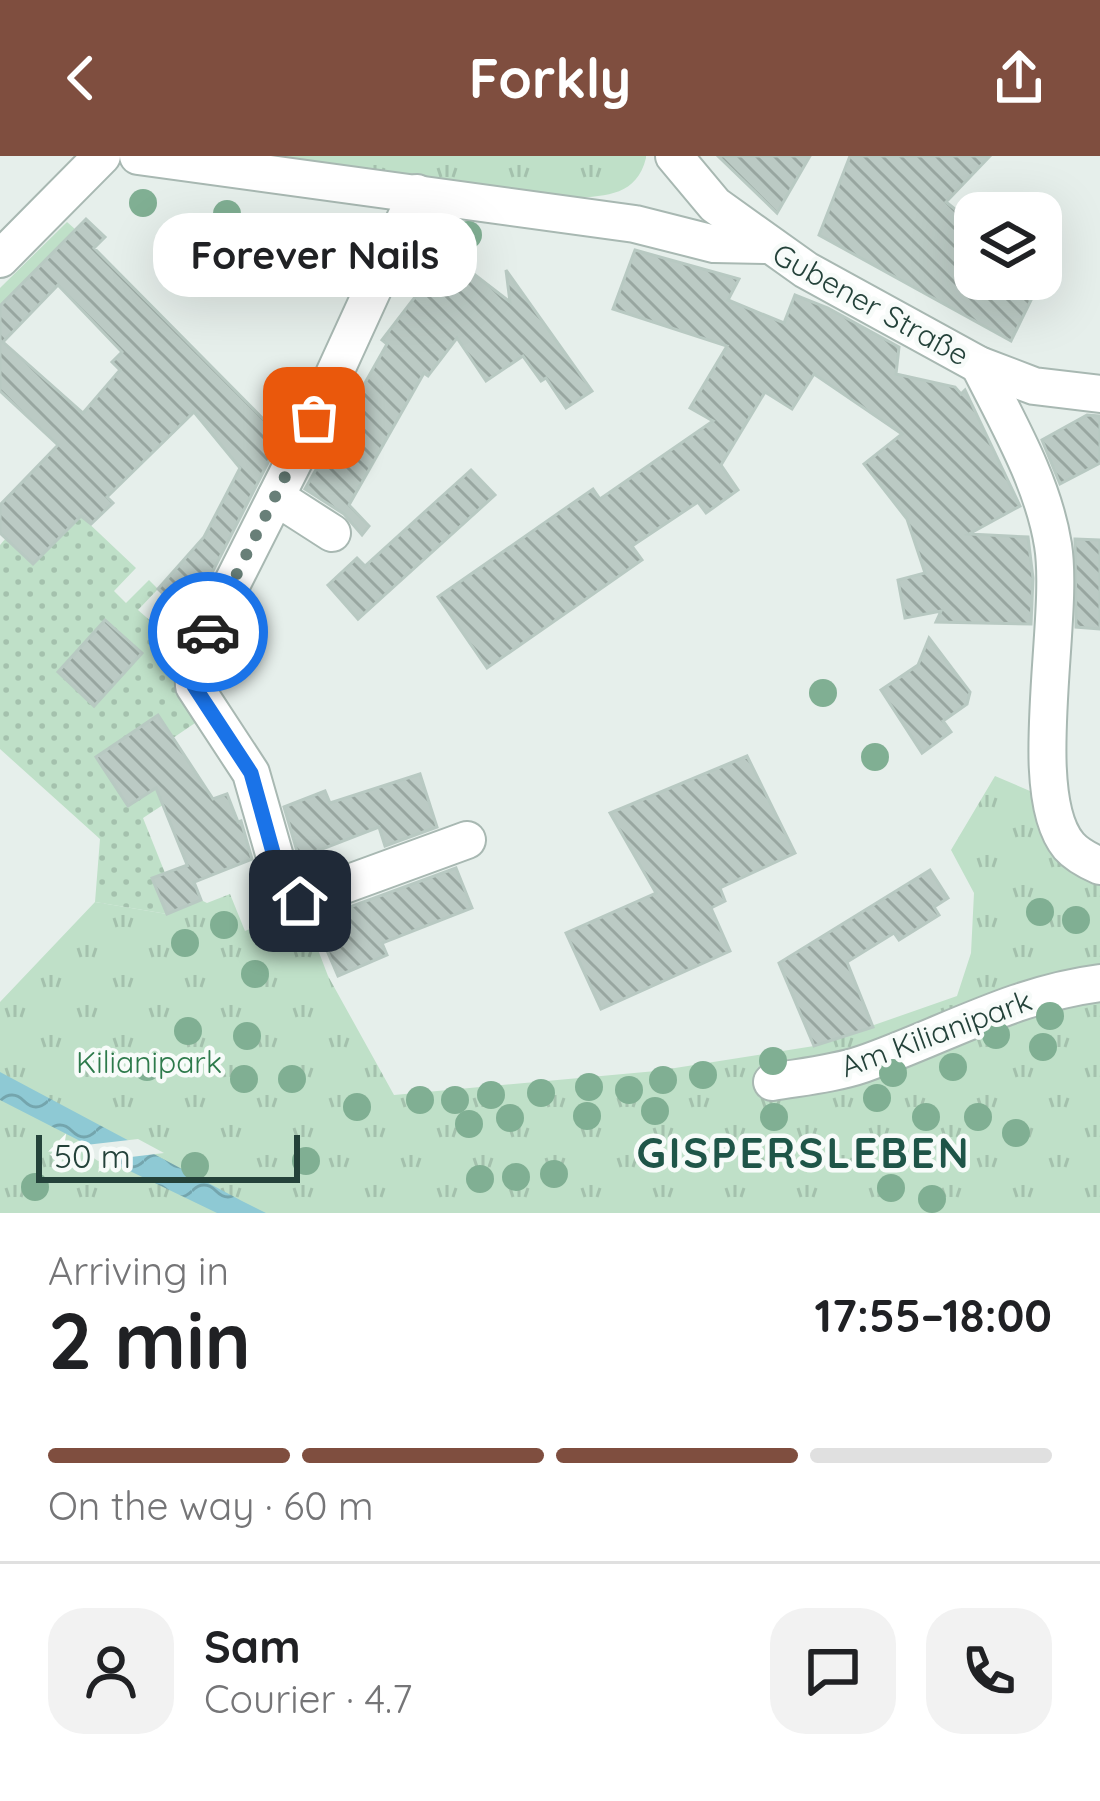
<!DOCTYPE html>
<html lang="en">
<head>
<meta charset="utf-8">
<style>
  :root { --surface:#fff; --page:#f2f2f2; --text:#202124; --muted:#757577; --line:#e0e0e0; --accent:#7f4e3f }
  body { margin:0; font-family:Quicksand,sans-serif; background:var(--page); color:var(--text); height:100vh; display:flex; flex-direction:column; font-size:45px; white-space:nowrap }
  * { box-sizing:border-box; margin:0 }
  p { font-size:39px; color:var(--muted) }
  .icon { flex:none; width:66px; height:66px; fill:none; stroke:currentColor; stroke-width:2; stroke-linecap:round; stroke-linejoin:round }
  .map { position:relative; height:1057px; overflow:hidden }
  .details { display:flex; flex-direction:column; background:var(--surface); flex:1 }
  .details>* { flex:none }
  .buttons { position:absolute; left:954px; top:36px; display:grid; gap:24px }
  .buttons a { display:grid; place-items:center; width:108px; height:108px; border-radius:24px; background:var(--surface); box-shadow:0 12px 48px #0002; font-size:60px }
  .scale { position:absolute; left:36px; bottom:30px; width:264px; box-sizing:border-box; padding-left:12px; border:6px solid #24423a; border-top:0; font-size:33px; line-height:42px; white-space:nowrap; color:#24423a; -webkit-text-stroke:9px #f7fbf9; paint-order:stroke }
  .pin { position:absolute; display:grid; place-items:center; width:102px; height:102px; color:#fff; margin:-51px; border-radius:24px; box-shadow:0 6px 18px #0006 }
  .courier { position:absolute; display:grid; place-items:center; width:120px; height:120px; margin:-60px; border:9px solid #1a73e8; border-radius:50%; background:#fff; color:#222; box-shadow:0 3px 15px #0007 }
  .bubble { position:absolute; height:84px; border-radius:36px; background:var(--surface); box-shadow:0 12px 48px #0002; font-size:39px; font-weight:700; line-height:84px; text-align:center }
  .summary em { font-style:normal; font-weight:700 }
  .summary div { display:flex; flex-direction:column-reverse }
  .summary { display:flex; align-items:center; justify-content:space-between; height:204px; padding:0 48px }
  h1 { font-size:78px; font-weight:700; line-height:90px }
  .bar { display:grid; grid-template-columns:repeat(4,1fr); gap:18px 12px; align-content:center; height:144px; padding:0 48px }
  .bar i { height:15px; border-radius:9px; background:var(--line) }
  .bar .selected { background:var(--accent) }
  .bar p { grid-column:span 4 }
  .line { display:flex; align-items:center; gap:30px; padding:0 48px; border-top:3px solid var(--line) }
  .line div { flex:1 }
  .round { display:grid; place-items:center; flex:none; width:126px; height:126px; border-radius:36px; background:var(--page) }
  header { display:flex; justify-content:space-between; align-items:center; height:156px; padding:0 48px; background:var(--accent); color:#fff; font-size:54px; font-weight:700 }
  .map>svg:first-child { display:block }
  .grass { fill:#bfe0c8 }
  .park { fill:url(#park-tufts) }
  .garden { fill:url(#garden-dots) }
  .water { fill:url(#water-waves) }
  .pier { fill:#e6efeb }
  .building { fill:url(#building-back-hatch); stroke:#b8c9c2; stroke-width:3; fill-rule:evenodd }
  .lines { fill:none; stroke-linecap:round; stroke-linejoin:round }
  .minor-casing { stroke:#a8b8b2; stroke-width:40 }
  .minor { stroke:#fff; stroke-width:36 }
  .tree { fill:#80af93 }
  .done { stroke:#687f78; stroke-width:12; stroke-dasharray:0 21.6 }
  .route { stroke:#1a73e8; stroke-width:15 }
  .labels { text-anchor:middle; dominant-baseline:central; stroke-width:9; stroke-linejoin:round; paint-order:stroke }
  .street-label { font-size:30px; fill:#24423a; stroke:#f7fbf9 }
  .park-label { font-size:30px; fill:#2d7a4b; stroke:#f7fbf9 }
  .district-label { font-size:42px; font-weight:bold; letter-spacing:3px; fill:#1f5548; stroke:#f7fbf9 }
</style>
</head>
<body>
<header><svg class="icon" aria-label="back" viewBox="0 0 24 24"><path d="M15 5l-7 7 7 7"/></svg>Forkly<svg class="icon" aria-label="share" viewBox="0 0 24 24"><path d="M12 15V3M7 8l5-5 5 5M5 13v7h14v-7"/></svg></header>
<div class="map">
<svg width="1100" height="1057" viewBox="0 0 1100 1057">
  <defs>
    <pattern id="park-tufts" width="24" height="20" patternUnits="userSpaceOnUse" patternTransform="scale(3)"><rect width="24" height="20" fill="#bfe0c8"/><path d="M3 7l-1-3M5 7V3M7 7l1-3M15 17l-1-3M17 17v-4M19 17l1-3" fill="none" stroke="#a4c1ad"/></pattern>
    <pattern id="garden-dots" width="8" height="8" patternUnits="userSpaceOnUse" patternTransform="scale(3)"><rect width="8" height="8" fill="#bfe0c8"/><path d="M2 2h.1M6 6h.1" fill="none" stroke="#a4c1ad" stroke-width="1.8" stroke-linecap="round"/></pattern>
    <pattern id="water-waves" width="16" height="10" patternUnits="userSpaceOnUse" patternTransform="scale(3)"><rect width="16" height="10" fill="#8ec9d4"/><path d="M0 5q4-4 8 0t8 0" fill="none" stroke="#74a5ad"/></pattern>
    <pattern id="building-back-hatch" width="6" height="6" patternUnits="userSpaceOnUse" patternTransform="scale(3)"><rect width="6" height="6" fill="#bbcac4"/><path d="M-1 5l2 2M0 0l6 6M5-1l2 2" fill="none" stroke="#98a6a0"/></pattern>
  </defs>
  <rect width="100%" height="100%" fill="#e6efeb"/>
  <path class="grass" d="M67,66L76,74L0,149V132Z"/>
  <g class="park">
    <path d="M266,0H646V2C637,39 607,40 575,42Z"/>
    <path d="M995,620L1030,635L1049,688L1100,724V1057H0V846L95,746L167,758L201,744L207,747L230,738L245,775L277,762L307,765L328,820L394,939L656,915L814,890L957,840L971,797L974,737L951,694Z"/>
  </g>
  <path class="garden" d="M81,360L136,412L114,435L126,447L149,424L158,433L138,454L161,474L165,490L177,495L171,510L198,565L173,582L158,560L139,572L145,582L128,650L191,609L201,624L143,662L165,717L153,723L167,758L95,746L100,683L0,593V389L6,382L33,408Z"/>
  <path class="water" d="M0,916L242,1045L266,1057H217L107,1004L86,988L0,944Z"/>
  <path class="pier" d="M138,983L164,997L98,1005L77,990Z"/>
  <g class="building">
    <path d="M718,0H810L777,57Z"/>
    <path d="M850,0H990L946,46L975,69V123H996L1031,144L1011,185L819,79Z"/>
    <path d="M86,63L105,81L94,92L281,281L189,462L158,433L204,381L240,312L194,256L107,341L113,347L91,368L81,360L33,408L0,377V349L58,289L0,235V150ZM58,129L122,196L112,206L120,214L83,257L3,186Z"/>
    <path d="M635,94L739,123L728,144L784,167L795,139L828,152L899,191L896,218L955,231L961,238L965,234L1020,350L969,378L1028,381L1033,422L1031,468L936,466L941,455L905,462L898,424L925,417L907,363L864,308L902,278L814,218L792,253L765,236L721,309L738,334L706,357L698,346L632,390L642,404L487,512L438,441L593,333L600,343L713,265L690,252L727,190L613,153Z"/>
    <path d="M448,98L510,146L506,114L592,235L566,252L546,222L541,225L523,200L486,225L457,182L428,220L424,217L349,349L369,370L362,379L344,358L305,333L387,188L382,184Z"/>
    <path d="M1087,259L1100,260V307L1060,328L1042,284Z"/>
    <path d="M471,314L495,339L358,463L328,429L357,402L365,410Z"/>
    <path d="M1075,383L1100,384V473L1076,471Z"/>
    <path d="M105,464L142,497L94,550L58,516Z"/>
    <path d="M929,482L970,536L967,548L943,565L951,576L922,597L881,534L918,509Z"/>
    <path d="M158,559L213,643L227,638L238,666L241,665L252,703L194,726L201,744L167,758L152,722L187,709L188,711L156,632L128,650L96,601Z"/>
    <path d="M747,600L795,697L720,732L725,745L711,752L730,795L601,853L566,777L656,737L610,657Z"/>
    <path d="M420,618L437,671L385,690L379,671L299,702L284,651L325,635L330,647Z"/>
    <path d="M456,712L472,752L382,787L387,799L338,820L314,764Z"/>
    <path d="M930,714L948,742L934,751L939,759L899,784L894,777L847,806L873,871L814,890L779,807Z"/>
  </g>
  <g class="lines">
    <g class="minor-casing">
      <g id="minor">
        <path d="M138,0L635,68L714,88L765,89"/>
        <path d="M674,0L715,49L806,114L979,209L1034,230L1100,238"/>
        <path d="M417,37L298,297L199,493L193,510L194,530L251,617L285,736L300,745L467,684"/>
        <path d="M0,103L102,0"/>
        <path d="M979,209C1007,265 1043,326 1053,389C1065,463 1024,637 1069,690C1076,698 1091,706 1100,710"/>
        <path d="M276,341L332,377"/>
        <path d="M772,926C801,921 834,918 863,908C943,880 1014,838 1100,827"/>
      </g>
    </g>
    <use href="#minor" class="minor"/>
  </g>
  <g class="tree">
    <circle cx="143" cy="47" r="14"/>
    <circle cx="227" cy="58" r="14"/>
    <circle cx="319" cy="71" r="14"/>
    <circle cx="468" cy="79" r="14"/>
    <circle cx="419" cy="101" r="14"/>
    <circle cx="823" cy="537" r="14"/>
    <circle cx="875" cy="601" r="14"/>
    <circle cx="1040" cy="756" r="14"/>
    <circle cx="1076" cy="764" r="14"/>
    <circle cx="224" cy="769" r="14"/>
    <circle cx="185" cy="787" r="14"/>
    <circle cx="255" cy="818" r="14"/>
    <circle cx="1050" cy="860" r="14"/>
    <circle cx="188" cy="875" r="14"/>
    <circle cx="996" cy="879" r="14"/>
    <circle cx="247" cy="880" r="14"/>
    <circle cx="1043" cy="891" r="14"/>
    <circle cx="773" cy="905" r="14"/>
    <circle cx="147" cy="911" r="14"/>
    <circle cx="953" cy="911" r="14"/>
    <circle cx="893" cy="917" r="14"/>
    <circle cx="703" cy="919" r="14"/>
    <circle cx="244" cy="923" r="14"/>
    <circle cx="292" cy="923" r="14"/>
    <circle cx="663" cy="924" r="14"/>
    <circle cx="589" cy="931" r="14"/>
    <circle cx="629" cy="934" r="14"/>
    <circle cx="541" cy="937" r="14"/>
    <circle cx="491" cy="939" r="14"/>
    <circle cx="877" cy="942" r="14"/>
    <circle cx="420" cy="944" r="14"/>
    <circle cx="455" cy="944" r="14"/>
    <circle cx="357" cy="951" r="14"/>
    <circle cx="655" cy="955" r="14"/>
    <circle cx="587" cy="960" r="14"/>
    <circle cx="774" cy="961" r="14"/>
    <circle cx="926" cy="961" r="14"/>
    <circle cx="978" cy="961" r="14"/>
    <circle cx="510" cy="962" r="14"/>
    <circle cx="469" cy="968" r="14"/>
    <circle cx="1016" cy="977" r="14"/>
    <circle cx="306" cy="1005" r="14"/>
    <circle cx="195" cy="1010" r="14"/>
    <circle cx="554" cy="1018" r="14"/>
    <circle cx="516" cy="1021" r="14"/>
    <circle cx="480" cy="1023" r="14"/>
    <circle cx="35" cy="1031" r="14"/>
    <circle cx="891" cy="1032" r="14"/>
    <circle cx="932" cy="1043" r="14"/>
  </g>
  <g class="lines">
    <path class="done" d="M208,476L314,262"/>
    <path class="route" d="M208,476L193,510L194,530L251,617L284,736L300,745"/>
  </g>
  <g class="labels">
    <g class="street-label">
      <text transform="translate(871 148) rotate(29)">Gubener Straße</text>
      <text transform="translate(936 877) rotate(-20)">Am Kilianipark</text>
    </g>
    <g class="park-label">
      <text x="149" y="906">Kilianipark</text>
    </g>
    <g class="district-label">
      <text x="804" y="996">GISPERSLEBEN</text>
    </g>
  </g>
</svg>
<div class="buttons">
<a><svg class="icon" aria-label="layers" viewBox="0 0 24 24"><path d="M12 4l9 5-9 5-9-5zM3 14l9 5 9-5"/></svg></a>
</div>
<div class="scale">50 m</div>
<div class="pin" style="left:314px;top:262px;background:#ea580c"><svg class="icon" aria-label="bag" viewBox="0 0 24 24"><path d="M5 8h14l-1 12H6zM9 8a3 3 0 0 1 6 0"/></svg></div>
<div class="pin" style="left:300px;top:745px;background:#1f2937"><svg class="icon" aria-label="home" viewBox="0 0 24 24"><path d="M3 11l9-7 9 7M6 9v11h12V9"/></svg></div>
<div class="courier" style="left:208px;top:476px"><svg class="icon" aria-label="car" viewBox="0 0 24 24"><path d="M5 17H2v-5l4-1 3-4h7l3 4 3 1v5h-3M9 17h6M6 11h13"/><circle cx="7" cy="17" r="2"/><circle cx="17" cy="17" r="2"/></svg></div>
<div class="bubble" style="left:153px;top:57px;width:324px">Forever Nails</div>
</div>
<section class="details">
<div class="summary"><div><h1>2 min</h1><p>Arriving in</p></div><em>17:55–18:00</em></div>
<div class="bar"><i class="selected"></i><i class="selected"></i><i class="selected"></i><i></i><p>On the way · 60 m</p></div>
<div class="line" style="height:216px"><a class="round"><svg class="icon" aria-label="person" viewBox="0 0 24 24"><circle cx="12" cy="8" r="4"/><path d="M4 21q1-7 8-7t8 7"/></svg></a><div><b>Sam</b><p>Courier · 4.7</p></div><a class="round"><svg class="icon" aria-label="chat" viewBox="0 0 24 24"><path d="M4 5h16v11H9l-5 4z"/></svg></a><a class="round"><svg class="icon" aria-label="phone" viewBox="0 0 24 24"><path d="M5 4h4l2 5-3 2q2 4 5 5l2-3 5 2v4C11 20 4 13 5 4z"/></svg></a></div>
</section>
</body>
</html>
